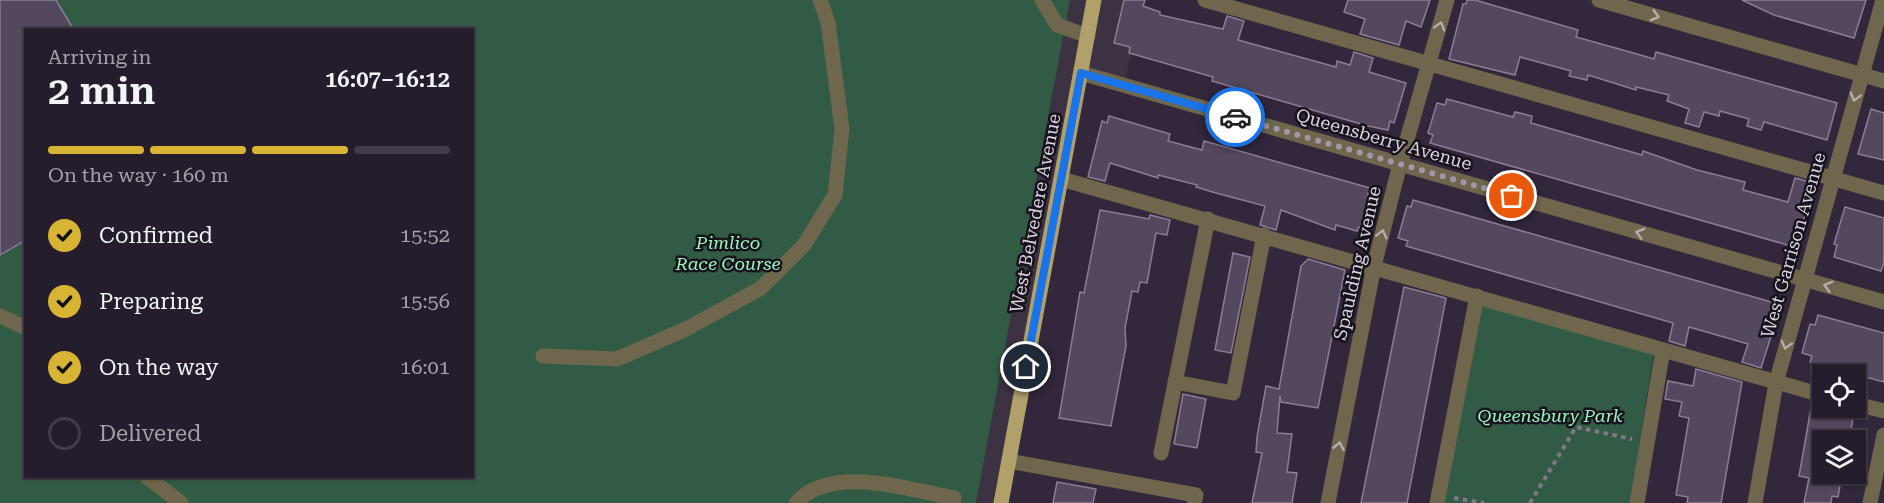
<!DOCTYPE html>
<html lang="en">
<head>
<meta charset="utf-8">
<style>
  :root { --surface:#261d2c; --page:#2e2634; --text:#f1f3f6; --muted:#a4a2a9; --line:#423b48; --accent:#d7b434 }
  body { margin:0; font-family:"Roboto Serif",serif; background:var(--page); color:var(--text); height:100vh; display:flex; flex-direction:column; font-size:22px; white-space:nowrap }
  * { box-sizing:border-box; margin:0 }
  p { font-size:20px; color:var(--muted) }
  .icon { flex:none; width:33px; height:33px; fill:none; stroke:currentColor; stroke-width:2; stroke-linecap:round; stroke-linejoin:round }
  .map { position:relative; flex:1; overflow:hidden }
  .side { position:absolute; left:24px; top:28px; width:450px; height:450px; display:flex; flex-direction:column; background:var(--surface); border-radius:0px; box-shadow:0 2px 4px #0004,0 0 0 2px var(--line) }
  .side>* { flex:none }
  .tools { position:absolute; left:1812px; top:364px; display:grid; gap:12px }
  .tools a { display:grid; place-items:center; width:54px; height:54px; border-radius:0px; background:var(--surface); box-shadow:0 2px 4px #0004,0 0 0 2px var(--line); font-size:30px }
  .pin { position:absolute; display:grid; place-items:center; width:51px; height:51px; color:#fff; margin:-26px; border:3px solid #fff; border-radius:50%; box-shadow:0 2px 6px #0007 }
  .courier { position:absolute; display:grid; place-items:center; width:60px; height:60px; margin:-30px; border:4px solid #1a73e8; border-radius:50%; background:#fff; color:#222; box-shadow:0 2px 8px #0007 }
  .headline em { font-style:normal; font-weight:600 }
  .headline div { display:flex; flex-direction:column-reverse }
  .headline { display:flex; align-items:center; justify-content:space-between; height:102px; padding:0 24px }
  h1 { font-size:39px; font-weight:600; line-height:45px }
  .bar { display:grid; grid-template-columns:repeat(4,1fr); gap:9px 6px; align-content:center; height:72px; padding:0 24px }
  .bar i { height:8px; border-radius:4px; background:var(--line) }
  .bar .active { background:var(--accent) }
  .bar p { grid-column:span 4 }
  ol { padding:0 24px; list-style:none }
  li { display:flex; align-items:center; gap:18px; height:66px }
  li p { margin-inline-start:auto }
  li .icon { padding:6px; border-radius:50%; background:var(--accent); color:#111; stroke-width:4 }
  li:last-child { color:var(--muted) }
  li i { width:33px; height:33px; border:3px solid var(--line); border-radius:50% }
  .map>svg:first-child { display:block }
  .commercial { fill:#3c3242 }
  .green { fill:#325b45; fill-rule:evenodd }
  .building { fill:#54485e; stroke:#8b7d96; stroke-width:1.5 }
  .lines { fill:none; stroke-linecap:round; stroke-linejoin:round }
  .path { stroke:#807787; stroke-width:4; stroke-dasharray:4.5 4.5; stroke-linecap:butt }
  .minor { stroke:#6e674d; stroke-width:15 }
  .major { stroke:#b0a06a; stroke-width:15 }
  .oneway { stroke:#b6aeae }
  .done { stroke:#a098a8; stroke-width:6; stroke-dasharray:0 10.8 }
  .route { stroke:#1a73e8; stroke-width:8 }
  .labels { text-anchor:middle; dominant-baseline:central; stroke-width:5; stroke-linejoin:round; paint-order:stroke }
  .street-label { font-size:18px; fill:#dcd5e2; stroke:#17121b }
  .park-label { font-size:18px; font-style:italic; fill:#96f7c3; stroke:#17121b }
</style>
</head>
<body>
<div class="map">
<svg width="1884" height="503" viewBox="0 0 1884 503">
  <rect width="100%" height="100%" fill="#32273b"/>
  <path class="commercial" d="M1070,0H1145L1123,88L1082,77L1001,503H976Z"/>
  <g class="green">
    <path d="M0,0H1070L976,503H0ZM26,30H472V477H26Z"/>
    <path d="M1481,303L1654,353L1630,503H1442Z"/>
  </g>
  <g class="building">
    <path d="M0,0H56L74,30H26V240L0,255Z"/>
    <path d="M1124,0H1145L1143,6L1160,12V15L1223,29L1227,16L1244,21L1238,40L1336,67L1337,61L1350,65L1354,52L1373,58L1369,72L1406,83L1394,123L1390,121L1388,130L1368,126L1212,81L1213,77L1129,53L1130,47L1114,43Z"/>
    <path d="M1348,0H1430L1421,27L1406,21L1399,45L1360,34L1365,19L1344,12Z"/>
    <path d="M1467,0H1475L1578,30L1576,37L1630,52L1654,59L1656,52L1837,103L1827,140L1764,122L1761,130L1747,126L1749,119L1720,111L1719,116L1704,112L1699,127L1685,123L1689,109L1667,101L1669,95L1636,87V90L1588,75L1587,80L1569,76L1571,71L1520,57L1515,75L1449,59L1463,4H1466Z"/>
    <path d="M1742,0H1866L1854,38L1774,15Z"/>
    <path d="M1447,99L1513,117L1515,112L1532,116L1531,123L1642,155L1643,151L1697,170L1745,182L1743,190L1788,202L1795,178L1814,183L1799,238L1794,236L1791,246L1430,143L1433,135L1428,133L1437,103L1445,105Z"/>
    <path d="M1871,109L1884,113V160L1858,154Z"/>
    <path d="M1109,116L1170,134L1168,141L1202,150L1204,141L1370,188L1367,197L1373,198L1364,228L1359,227L1357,231L1336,225L1335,230L1281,210L1276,230L1260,225L1265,206L1216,193L1196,187L1197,185L1158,175V178L1110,163L1105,181L1088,177L1102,121L1107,123Z"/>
    <path d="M1413,200L1775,303L1772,312L1778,314L1761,368L1742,362L1748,344L1689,327L1685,346L1669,341L1673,323L1406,246L1408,241L1398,238L1407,206L1411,207Z"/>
    <path d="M1845,207L1884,218V262L1881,271L1834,257L1837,245L1834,244Z"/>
    <path d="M1100,210L1149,219L1150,215L1170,220L1167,235L1156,233L1147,283L1140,282L1138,292L1132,291L1125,328L1126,346L1111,426L1059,418L1080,292L1084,293Z"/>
    <path d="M1233,253L1250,257L1231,353L1215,350Z"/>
    <path d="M1308,259L1345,270L1318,408L1281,402L1280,396L1277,433L1292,434L1287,472L1297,473L1292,503H1252L1262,453L1256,452L1257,437L1266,386L1279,389L1301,266Z"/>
    <path d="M1404,287L1446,298L1407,503H1361Z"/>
    <path d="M1818,315L1884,333V382L1810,362L1812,356L1802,353L1810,324L1815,325Z"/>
    <path d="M1696,369L1742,382L1721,503H1687L1688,497L1676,495L1689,418L1679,416L1682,402L1665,399L1668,381L1693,386Z"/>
    <path d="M1183,394L1206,399L1197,448L1174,444Z"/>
    <path d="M1811,408H1847L1854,413L1849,441H1822V474H1842L1838,497L1832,496L1831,503H1804L1809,478L1799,476Z"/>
    <path d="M1057,482L1096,489L1093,503H1053Z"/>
  </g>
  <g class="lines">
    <g class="path">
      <path d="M1454,498L1484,503"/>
      <path d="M1530,503L1576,427L1632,439"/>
    </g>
    <g class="minor">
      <path d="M1042,0L1057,25L1088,36"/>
      <path d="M1205,0L1884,193"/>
      <path d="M1599,0L1884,81"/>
      <path d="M1081,73L1884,302"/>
      <path d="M1061,179L1822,395"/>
      <path d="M0,316L26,328"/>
      <path d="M543,356L617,359L686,329L761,288L804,245L835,195L842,129L828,22L820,0"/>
      <path d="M1175,382L1233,393L1264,235"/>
      <path d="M1856,404L1884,411"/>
      <path d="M1161,453L1208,219"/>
      <path d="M1009,461L1196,495L1194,503"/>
      <path d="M147,477L181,503"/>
      <path d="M796,503C831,463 910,490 954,498L953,503"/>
      <path d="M1328,503L1374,266L1400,164L1447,0"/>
      <path d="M1437,503L1477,296"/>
      <path d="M1637,503L1663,350"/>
      <path d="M1755,503L1776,383L1883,0"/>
      <path d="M1870,503L1884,435"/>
    </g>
    <path class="major" d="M1001,503L1094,0"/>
  </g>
  <defs><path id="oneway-chevron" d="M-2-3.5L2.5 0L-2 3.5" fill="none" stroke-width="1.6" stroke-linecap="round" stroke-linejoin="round" transform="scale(1.5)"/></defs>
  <g class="oneway">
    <use href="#oneway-chevron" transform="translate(1655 16) rotate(16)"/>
    <use href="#oneway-chevron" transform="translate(1440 26) rotate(-74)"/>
    <use href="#oneway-chevron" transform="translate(1855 97) rotate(106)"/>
    <use href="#oneway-chevron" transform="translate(1640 233) rotate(-164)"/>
    <use href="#oneway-chevron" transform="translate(1382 234) rotate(-76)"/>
    <use href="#oneway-chevron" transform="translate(1828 286) rotate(-164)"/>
    <use href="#oneway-chevron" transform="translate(1786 345) rotate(105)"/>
    <use href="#oneway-chevron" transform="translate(1339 446) rotate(-79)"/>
  </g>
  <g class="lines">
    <path class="done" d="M1235,117L1512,196"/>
    <path class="route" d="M1026,367L1081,73L1235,117"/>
  </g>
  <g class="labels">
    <g class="street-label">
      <text transform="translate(1384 139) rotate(16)">Queensberry Avenue</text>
      <text transform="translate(1035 213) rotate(-79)">West Belvedere Avenue</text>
      <text transform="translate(1793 245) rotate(-74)">West Garrison Avenue</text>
      <text transform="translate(1357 263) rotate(-77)">Spaulding Avenue</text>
    </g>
    <g class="park-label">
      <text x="728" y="242">Pimlico<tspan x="728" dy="21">Race Course</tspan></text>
      <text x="1550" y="415">Queensbury Park</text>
    </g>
  </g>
</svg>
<div class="tools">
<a><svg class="icon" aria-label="locate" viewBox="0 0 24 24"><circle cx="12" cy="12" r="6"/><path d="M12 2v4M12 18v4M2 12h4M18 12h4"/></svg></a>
<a><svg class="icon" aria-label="layers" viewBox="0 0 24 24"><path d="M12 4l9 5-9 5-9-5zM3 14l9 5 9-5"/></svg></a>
</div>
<div class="pin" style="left:1512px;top:196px;background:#ea580c"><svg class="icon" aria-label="bag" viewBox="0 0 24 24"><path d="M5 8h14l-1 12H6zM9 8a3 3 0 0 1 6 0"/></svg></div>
<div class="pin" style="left:1026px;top:367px;background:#1f2937"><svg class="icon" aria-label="home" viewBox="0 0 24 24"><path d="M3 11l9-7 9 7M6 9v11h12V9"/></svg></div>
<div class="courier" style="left:1235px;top:117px"><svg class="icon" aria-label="car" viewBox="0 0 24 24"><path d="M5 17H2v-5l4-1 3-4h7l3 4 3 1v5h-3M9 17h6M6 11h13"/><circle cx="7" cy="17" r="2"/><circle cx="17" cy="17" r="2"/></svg></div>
<section class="side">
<div class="headline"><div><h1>2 min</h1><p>Arriving in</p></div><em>16:07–16:12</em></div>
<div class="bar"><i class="active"></i><i class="active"></i><i class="active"></i><i></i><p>On the way · 160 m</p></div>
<ol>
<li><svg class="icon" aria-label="check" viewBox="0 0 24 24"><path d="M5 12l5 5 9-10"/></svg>Confirmed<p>15:52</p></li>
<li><svg class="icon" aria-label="check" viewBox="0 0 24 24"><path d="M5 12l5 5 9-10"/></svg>Preparing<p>15:56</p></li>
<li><svg class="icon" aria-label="check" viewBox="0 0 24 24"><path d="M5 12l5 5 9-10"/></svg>On the way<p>16:01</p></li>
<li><i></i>Delivered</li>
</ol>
</section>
</div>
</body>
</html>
